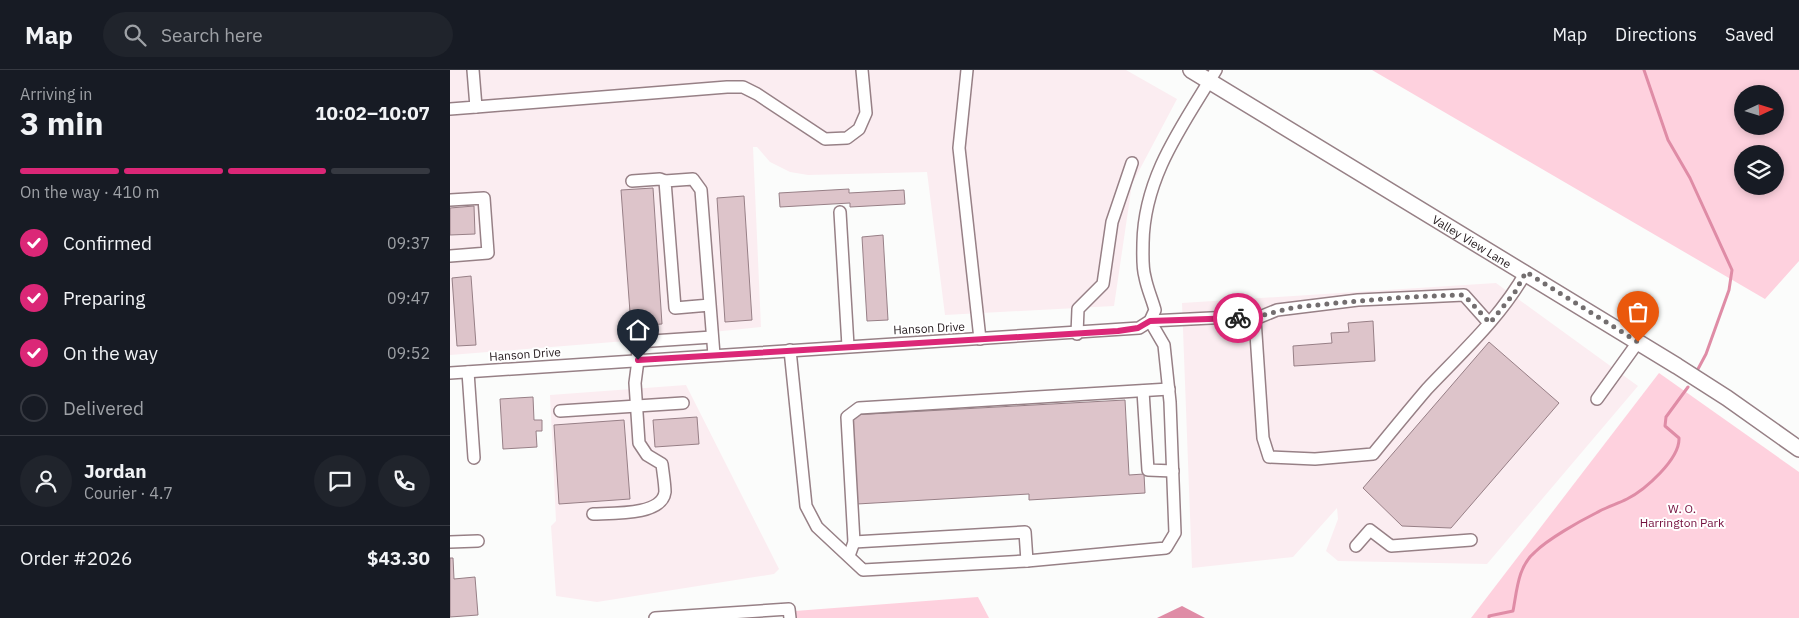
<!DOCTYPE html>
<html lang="en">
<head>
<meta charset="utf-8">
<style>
  :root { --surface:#171b24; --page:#20242c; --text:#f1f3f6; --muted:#9ea1a6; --line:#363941; --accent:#db2777 }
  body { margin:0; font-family:"IBM Plex Sans",sans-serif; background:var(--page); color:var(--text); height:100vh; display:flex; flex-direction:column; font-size:19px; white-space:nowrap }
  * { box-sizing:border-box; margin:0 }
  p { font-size:16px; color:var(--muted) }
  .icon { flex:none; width:28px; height:28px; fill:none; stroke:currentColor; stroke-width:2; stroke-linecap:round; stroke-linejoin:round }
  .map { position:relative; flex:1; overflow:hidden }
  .drawer { display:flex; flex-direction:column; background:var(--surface); width:450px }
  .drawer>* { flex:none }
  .needle { width:32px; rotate:86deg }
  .tools { position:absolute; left:1284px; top:15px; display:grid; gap:10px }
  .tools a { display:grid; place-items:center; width:50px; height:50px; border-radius:50%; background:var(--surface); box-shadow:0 2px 8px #0003; font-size:25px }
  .pin { position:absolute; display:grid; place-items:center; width:42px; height:42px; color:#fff; margin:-51px -21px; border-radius:50% 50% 50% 0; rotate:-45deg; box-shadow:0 0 5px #0007 }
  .pin .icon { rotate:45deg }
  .courier { position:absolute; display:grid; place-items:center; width:50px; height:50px; margin:-25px; border:4px solid #db2777; border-radius:50%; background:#fff; color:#222; box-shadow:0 1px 6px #0007 }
  .headline em { font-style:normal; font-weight:700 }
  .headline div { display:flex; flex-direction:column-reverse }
  .headline { display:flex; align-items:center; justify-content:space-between; height:85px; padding:0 20px }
  h1 { font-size:32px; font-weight:700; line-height:38px }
  .bar { display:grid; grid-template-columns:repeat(4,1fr); gap:8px 5px; align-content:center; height:60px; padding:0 20px }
  .bar i { height:6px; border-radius:4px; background:var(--line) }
  .bar .on { background:var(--accent) }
  .bar p { grid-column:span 4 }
  .line { display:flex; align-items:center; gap:12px; padding:0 20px; border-top:1px solid var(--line) }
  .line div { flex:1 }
  .round { display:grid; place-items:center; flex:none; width:52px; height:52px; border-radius:26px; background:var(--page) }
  ol { padding:0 20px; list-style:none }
  li { display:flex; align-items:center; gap:15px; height:55px }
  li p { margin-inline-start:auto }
  li .icon { padding:5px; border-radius:50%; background:var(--accent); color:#fff; stroke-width:4 }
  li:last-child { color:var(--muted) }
  li i { width:28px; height:28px; border:2px solid var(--line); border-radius:50% }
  header { display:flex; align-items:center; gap:30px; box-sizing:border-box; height:70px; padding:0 25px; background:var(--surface); border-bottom:1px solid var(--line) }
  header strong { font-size:24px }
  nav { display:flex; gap:28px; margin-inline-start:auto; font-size:18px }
  .search { width:350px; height:45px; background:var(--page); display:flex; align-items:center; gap:12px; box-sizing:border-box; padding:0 18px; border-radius:28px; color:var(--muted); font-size:19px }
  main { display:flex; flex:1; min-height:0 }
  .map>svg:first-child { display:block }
  .built { fill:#fbedf1 }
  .green { fill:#fed1de; fill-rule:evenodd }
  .water { fill:#df8ca6 }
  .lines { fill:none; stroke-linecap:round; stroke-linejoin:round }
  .stream { stroke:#df8ca6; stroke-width:3 }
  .building { fill:#ddc4ca; stroke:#977f86 }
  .minor-casing { stroke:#978086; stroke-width:14 }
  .major-casing { stroke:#978086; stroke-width:18 }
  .minor { stroke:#fff; stroke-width:11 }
  .major { stroke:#fff; stroke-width:15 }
  .done { stroke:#736e6f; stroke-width:5; stroke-dasharray:0 9 }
  .route { stroke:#db2777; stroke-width:6 }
  .labels { text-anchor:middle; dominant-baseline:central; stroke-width:4; stroke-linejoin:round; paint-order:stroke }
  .street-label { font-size:12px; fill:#2a2124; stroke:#fff }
  .park-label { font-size:12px; fill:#730f3d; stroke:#fff }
</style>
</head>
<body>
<header>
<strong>Map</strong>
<div class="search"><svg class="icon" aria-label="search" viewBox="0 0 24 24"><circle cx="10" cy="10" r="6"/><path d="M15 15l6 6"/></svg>Search here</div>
<nav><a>Map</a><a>Directions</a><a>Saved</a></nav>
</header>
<main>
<section class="drawer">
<div class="headline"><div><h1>3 min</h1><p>Arriving in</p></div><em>10:02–10:07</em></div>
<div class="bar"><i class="on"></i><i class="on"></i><i class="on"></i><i></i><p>On the way · 410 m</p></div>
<ol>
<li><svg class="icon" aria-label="check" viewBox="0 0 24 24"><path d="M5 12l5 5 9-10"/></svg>Confirmed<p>09:37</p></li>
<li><svg class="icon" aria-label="check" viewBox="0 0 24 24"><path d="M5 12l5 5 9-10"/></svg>Preparing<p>09:47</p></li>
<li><svg class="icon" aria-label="check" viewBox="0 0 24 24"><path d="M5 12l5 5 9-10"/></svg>On the way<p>09:52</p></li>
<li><i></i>Delivered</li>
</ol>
<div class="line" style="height:90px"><a class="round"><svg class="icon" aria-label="person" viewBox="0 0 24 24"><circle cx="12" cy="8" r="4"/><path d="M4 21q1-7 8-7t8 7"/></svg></a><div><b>Jordan</b><p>Courier · 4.7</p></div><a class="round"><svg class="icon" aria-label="chat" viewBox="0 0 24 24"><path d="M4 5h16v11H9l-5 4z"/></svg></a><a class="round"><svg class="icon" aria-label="phone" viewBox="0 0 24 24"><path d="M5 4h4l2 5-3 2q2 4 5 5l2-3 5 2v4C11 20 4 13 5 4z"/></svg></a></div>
<div class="line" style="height:65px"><div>Order #2026</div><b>$43.30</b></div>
</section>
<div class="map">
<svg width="1349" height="548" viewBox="0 0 1349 548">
  <rect width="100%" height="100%" fill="#fbfcfb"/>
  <g class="built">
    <path d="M0,0H676L727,29L682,114L664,236L495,245L477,102L358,105L340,102L320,92L307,77H303L311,257L176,271L0,285Z"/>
    <path d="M1046,213L1188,316L1037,494L888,491L876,481L888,449L887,438L843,487L742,498L732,233Z"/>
    <path d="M236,315L329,499L324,504L147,532L106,526L101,456L106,451L100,325Z"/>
  </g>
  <g class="green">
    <path d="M922,0H1349V191L1315,229ZM1292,24H1325V56H1292ZM1292,84H1325V116H1292Z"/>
    <path d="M1209,303L1349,402V548H1021Z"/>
    <path d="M528,527L539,548H346L345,541Z"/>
  </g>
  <path class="water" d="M732,536L755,548H707Z"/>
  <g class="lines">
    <g class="stream">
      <path d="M1194,0L1218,70L1240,108L1282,200L1279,220L1256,284L1248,299"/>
      <path d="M1039,548V546L1063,541C1067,520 1068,496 1085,482C1098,469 1130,451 1146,443C1156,437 1167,434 1177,429C1195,420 1230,389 1229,368L1215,356L1216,347L1238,317"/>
    </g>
  </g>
  <g class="building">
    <path d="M203,118L212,254L181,256L171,120Z"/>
    <path d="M399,119V123L454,120L455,134L400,137V133L330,137L329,123Z"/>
    <path d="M294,126L302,250L275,252L267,128Z"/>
    <path d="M24,136L25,164L0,165V138Z"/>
    <path d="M433,165L438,250L417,251L412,167Z"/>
    <path d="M21,206L26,275L7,276L2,208Z"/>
    <path d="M923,251L925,291L844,296L843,276L882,273L881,263L899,262L898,253Z"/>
    <path d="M1039,272L1109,333L1001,458L952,456L913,418Z"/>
    <path d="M83,327L84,350H92V361H86L87,377L53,379L50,329Z"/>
    <path d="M675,330L679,405L694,404L695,423L579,430V424L407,434L402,345Z"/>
    <path d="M247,347L249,374L205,377L203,350Z"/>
    <path d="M174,350L180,429L109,434L104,355Z"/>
    <path d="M0,488H3L4,509L25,507L28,545L0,547Z"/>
  </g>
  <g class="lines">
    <g class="minor-casing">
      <g id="minor">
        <path d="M517,0L509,78L530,269"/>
        <path d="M26,37L277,17H293L307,24L375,69L397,68L409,59L416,43L412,0"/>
        <path d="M0,39L26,37L23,0"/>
        <path d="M182,111L210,109L215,111"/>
        <path d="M0,130L34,128L38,183L0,186"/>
        <path d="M390,142L398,276"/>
        <path d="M260,235L225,238L215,111L243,109L251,120L264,285"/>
        <path d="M1039,253L1014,225L908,230L827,240L805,249L813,368L819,387L865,389L923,384C941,362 959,340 977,319C1012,282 1051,247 1076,202"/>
        <path d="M627,264L628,239L653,214L662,152L682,93"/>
        <path d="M340,280L356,436L367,457L413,500L577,491L716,478L725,463L720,332L714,275L700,251L781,247L805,249"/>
        <path d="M18,302L24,388"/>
        <path d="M0,303L689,258L700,251L705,240C702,229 697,218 695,207C692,197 693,184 693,173C694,106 733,55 766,0"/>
        <path d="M693,321L698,400L723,401"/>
        <path d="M1147,329L1188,272"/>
        <path d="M110,341L233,333"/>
        <path d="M143,444C161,443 212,446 215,422C215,414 213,403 212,394L197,385L189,373L185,313L188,290L187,272L262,267"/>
        <path d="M0,472L28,471"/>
        <path d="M404,472L575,462L577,491"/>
        <path d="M906,476L920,460L941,476L1021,470"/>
        <path d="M399,486L404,472L397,347L409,338L719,319"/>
        <path d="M205,548L339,539L340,548"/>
      </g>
    </g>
    <g class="major-casing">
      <g id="major">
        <path id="s1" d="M741,0L1227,296L1277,328L1349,379"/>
      </g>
    </g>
    <use href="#minor" class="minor"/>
    <use href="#major" class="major"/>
  </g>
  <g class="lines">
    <path class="done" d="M788,248C809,249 827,240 848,237C904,231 958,226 1014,225L1040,253L1065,222L1076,202L1188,272"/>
    <path class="route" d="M188,290L668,261L688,258L700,251L788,248"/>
  </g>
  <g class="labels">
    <g class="street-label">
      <text stroke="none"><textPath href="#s1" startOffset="329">Valley View Lane</textPath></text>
      <text transform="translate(479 258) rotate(-3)">Hanson Drive</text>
      <text transform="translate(75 284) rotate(-4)">Hanson Drive</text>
    </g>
    <g class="park-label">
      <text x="1232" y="438">W. O.<tspan x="1232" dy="14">Harrington Park</tspan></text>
    </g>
  </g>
</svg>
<div class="tools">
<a><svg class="needle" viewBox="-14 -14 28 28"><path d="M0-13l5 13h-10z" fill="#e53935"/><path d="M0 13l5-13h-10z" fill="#9ea1a6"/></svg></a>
<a><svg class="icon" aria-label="layers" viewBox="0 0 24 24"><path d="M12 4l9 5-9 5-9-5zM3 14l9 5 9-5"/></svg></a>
</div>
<div class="pin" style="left:1188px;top:272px;background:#ea580c"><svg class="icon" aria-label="bag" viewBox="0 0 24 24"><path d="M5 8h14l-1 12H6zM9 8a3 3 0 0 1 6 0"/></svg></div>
<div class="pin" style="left:188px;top:290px;background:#1f2937"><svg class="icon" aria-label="home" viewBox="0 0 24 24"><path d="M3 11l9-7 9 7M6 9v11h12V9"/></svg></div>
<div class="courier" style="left:788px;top:248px"><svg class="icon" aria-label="bike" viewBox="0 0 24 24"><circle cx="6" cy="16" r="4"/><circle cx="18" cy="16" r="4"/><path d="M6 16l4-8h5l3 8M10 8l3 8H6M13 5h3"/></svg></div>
</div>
</main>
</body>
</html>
